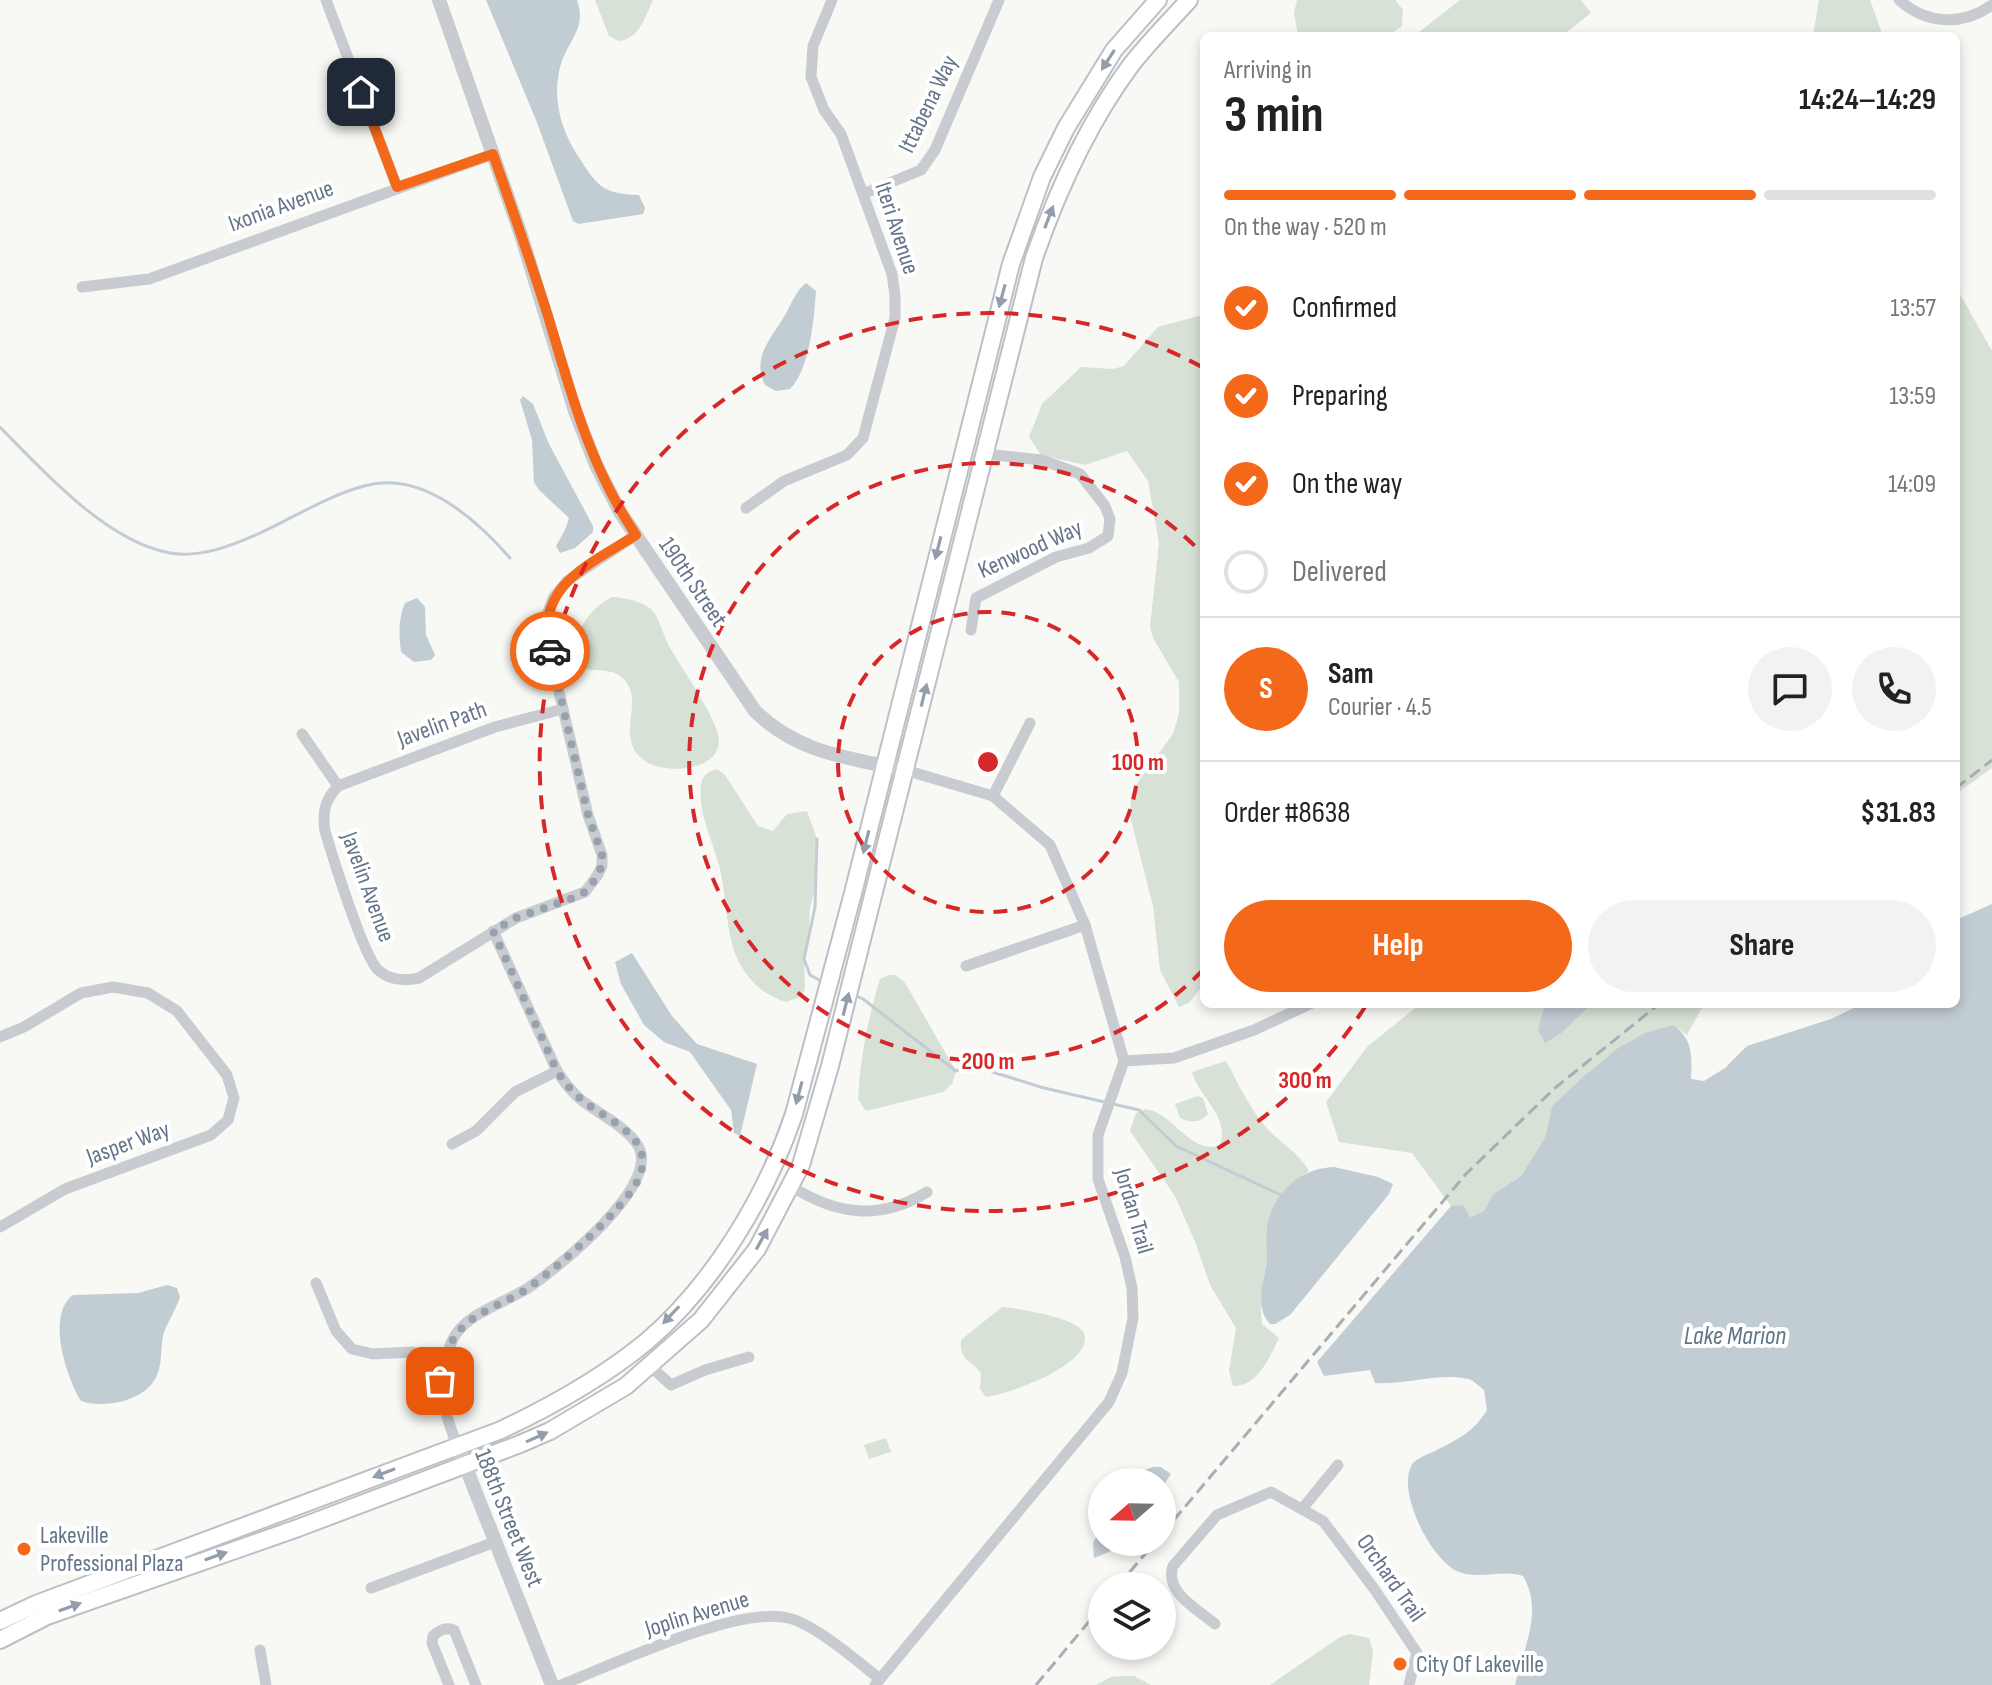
<!DOCTYPE html>
<html lang="en">
<head>
<meta charset="utf-8">
<style>
  :root { --surface:#fff; --page:#f2f2f2; --text:#222; --muted:#767676; --line:#e0e0e0; --accent:#f46819 }
  body { margin:0; font-family:"Sofia Sans Condensed",sans-serif; background:var(--page); color:var(--text); height:100vh; display:flex; flex-direction:column; font-size:30px; white-space:nowrap }
  * { box-sizing:border-box; margin:0 }
  p { font-size:26px; color:var(--muted) }
  .icon { flex:none; width:44px; height:44px; fill:none; stroke:currentColor; stroke-width:2; stroke-linecap:round; stroke-linejoin:round }
  .map { position:relative; flex:1; overflow:hidden }
  .details { position:absolute; left:1200px; top:32px; width:760px; height:976px; display:flex; flex-direction:column; background:var(--surface); border-radius:12px; box-shadow:0 4px 12px #0003 }
  .details>* { flex:none }
  .needle { width:52px; rotate:250deg }
  .fabs { position:absolute; left:1088px; top:1468px; display:grid; gap:16px }
  .fabs a { display:grid; place-items:center; width:88px; height:88px; border-radius:50%; background:var(--surface); box-shadow:0 4px 12px #0003; font-size:40px }
  .pin { position:absolute; display:grid; place-items:center; width:68px; height:68px; color:#fff; margin:-34px; border-radius:16px; box-shadow:0 4px 12px #0006 }
  .courier { position:absolute; display:grid; place-items:center; width:80px; height:80px; margin:-40px; border:6px solid #f46819; border-radius:50%; background:#fff; color:#222; box-shadow:0 2px 10px #0007 }
  .headline em { font-style:normal; font-weight:700 }
  .headline div { display:flex; flex-direction:column-reverse }
  .headline { display:flex; align-items:center; justify-content:space-between; height:136px; padding:0 24px }
  h1 { font-size:52px; font-weight:700; line-height:60px }
  .bar { display:grid; grid-template-columns:repeat(4,1fr); gap:12px 8px; align-content:center; height:96px; padding:0 24px }
  .bar i { height:10px; border-radius:6px; background:var(--line) }
  .bar .on { background:var(--accent) }
  .bar p { grid-column:span 4 }
  .line { display:flex; align-items:center; gap:20px; padding:0 24px; border-top:2px solid var(--line) }
  .line div { flex:1 }
  .round { display:grid; place-items:center; flex:none; width:84px; height:84px; border-radius:42px; background:var(--page) }
  ol { padding:0 24px; list-style:none }
  li { display:flex; align-items:center; gap:24px; height:88px }
  li p { margin-inline-start:auto }
  li .icon { padding:8px; border-radius:50%; background:var(--accent); color:#fff; stroke-width:4 }
  li:last-child { color:var(--muted) }
  li i { width:44px; height:44px; border:4px solid var(--line); border-radius:50% }
  .button { display:flex; gap:16px; margin-top:auto; padding:16px 24px }
  .button a { flex:1; height:92px; border-radius:48px; background:var(--accent); color:#fff; font-size:32px; font-weight:700; line-height:92px; text-align:center }
  .button a+a { background:var(--page); color:var(--text) }
  .map>svg:first-child { display:block }
  .green { fill:#d8e1d6 }
  .water { fill:#c2ccd3 }
  .lines { fill:none; stroke-linecap:round; stroke-linejoin:round }
  .stream { stroke:#c2ccd3; stroke-width:3 }
  .secondary-casing { stroke:#bcc0c6; stroke-width:20 }
  .minor { stroke:#c8cbcf; stroke-width:11 }
  .tertiary { stroke:#c8cbcf; stroke-width:14 }
  .secondary { stroke:#fff; stroke-width:16 }
  .rail { stroke:#a9aeb5; stroke-width:3; stroke-dasharray:12 6; stroke-linecap:butt }
  .oneway { fill:#929eac }
  .done { stroke:#98a2af; stroke-width:8; stroke-dasharray:0 14.4 }
  .route { stroke:#f46819; stroke-width:10 }
  .ring { fill:none; stroke:#d62828; stroke-width:4; stroke-dasharray:14 10 }
  .poi-dot { fill:#f46819; stroke:#fff; stroke-width:3 }
  .labels { text-anchor:middle; dominant-baseline:central; stroke-width:8; stroke-linejoin:round; paint-order:stroke }
  .street-label { font-size:24px; fill:#647489; stroke:#fff }
  .poi-label { font-size:24px; fill:#647489; stroke:#fff; text-anchor:start }
  .water-label { font-size:26px; font-style:italic; fill:#607685; stroke:#fff }
  .centre { fill:#d62828; stroke:#fff; stroke-width:4 }
  .ring-label { font-size:24px; text-anchor:middle; font-weight:bold; fill:#d62828; stroke:#fff; stroke-width:8; stroke-linejoin:round; paint-order:stroke }
</style>
</head>
<body>
<div class="map">
<svg width="1992" height="1685" viewBox="0 0 1992 1685">
  <rect width="100%" height="100%" fill="#f8f8f5"/>
  <g class="green">
    <path d="M595,0H653C645,17 639,40 618,41L609,36Z"/>
    <path d="M1297,0H1395L1403,10L1402,26L1388,36H1298L1294,13Z"/>
    <path d="M1460,0H1581L1591,13L1562,36H1414Z"/>
    <path d="M1819,0H1870L1883,36H1813Z"/>
    <path d="M1956,287L1992,351V768L1956,794Z"/>
    <path d="M1198,316L1204,317V984L1189,1003L1179,1007L1160,970L1153,906L1130,816L1131,795L1136,785L1173,734L1179,714V682L1153,638L1150,627L1159,543L1148,481L1127,451L1085,465L1041,455L1029,437L1042,404L1081,367L1113,369L1124,366L1158,327Z"/>
    <path d="M612,597C623,597 644,602 652,610C659,618 663,634 668,644C680,667 718,718 719,741C719,754 708,763 696,766C670,773 632,768 630,734C629,714 640,691 620,676C607,666 585,675 575,662C574,633 586,611 612,597Z"/>
    <path d="M717,769L725,775L758,826L773,831L787,814L807,811L817,839L816,885L810,908L808,943L804,959L805,988L802,996L786,1002C765,995 752,985 740,964C726,938 727,903 721,874C716,846 697,814 701,785C702,775 709,771 717,769Z"/>
    <path d="M889,975H896L905,983L956,1071L952,1084L943,1092L866,1111L858,1099C860,1060 868,1017 880,979Z"/>
    <path d="M1420,1004H1704L1687,1035L1674,1025L1552,1106L1545,1139L1521,1176L1493,1194L1484,1211L1470,1217L1464,1205L1451,1206L1412,1153L1339,1142L1326,1102L1367,1047Z"/>
    <path d="M1226,1061C1238,1083 1249,1107 1265,1126C1279,1143 1298,1151 1309,1171C1265,1202 1272,1212 1266,1261C1264,1277 1261,1294 1261,1311L1262,1324L1279,1338C1270,1357 1257,1387 1233,1386L1229,1371L1236,1328L1210,1285L1196,1244L1175,1196L1130,1131L1136,1113L1146,1109C1175,1114 1188,1153 1219,1146C1232,1118 1199,1098 1192,1072Z"/>
    <path d="M1198,1096L1203,1098L1208,1114C1200,1123 1191,1123 1180,1118L1175,1104Z"/>
    <path d="M1002,1307C1017,1308 1078,1318 1084,1333C1095,1364 1009,1394 986,1397L980,1389L981,1373C971,1360 959,1360 961,1340Z"/>
    <path d="M886,1438L891,1452L869,1459L864,1445Z"/>
    <path d="M1349,1634L1369,1638L1373,1652L1369,1685H1270L1340,1637Z"/>
    <path d="M1123,1676H1134L1151,1685H1096L1111,1677Z"/>
  </g>
  <g class="water">
    <path d="M486,0H577C587,28 569,39 561,64C551,98 561,131 580,159C598,188 605,194 639,195L645,208L643,214L579,224L573,221L536,120Z"/>
    <path d="M806,283L816,291C814,319 810,369 790,389L776,391L765,385C751,357 772,338 785,315C792,303 795,292 806,283Z"/>
    <path d="M523,396L533,404L549,444L593,526V532L575,548L560,553L556,546L565,530L569,518L539,490L534,482L532,440L520,400Z"/>
    <path d="M417,598L425,607L426,635L435,655L431,660L414,662L401,652C399,634 398,620 405,603Z"/>
    <path d="M1992,904V1685H1515C1523,1649 1544,1611 1523,1576C1503,1569 1483,1579 1462,1573C1433,1566 1394,1489 1413,1463C1418,1458 1428,1454 1435,1451C1458,1439 1473,1433 1487,1410L1484,1390C1479,1386 1473,1380 1468,1379C1441,1372 1404,1385 1375,1383L1370,1370L1324,1376L1317,1362L1451,1206L1464,1205L1470,1217L1484,1211L1493,1194L1521,1176L1545,1138L1552,1106L1582,1078L1618,1048L1645,1033L1674,1025C1693,1040 1692,1056 1691,1079L1704,1081L1725,1068L1747,1046L1831,1019L1862,1004H1956V920Z"/>
    <path d="M632,953L672,1016L697,1044L757,1064L740,1136L734,1133L731,1110L690,1052L664,1042L644,1025L621,984L615,962Z"/>
    <path d="M1545,1004H1592L1560,1034L1545,1043L1538,1030Z"/>
    <path d="M1334,1167L1378,1177L1393,1184L1389,1194L1290,1315L1275,1324H1270C1255,1308 1263,1285 1266,1265C1268,1251 1265,1236 1268,1222C1276,1190 1302,1168 1334,1167Z"/>
    <path d="M167,1285L177,1288L180,1297C176,1309 169,1320 164,1332C160,1345 163,1361 157,1375C147,1401 104,1409 81,1401C66,1376 46,1315 73,1295L138,1293Z"/>
    <path d="M1153,1467H1161L1171,1474L1162,1488V1482H1134L1145,1470Z"/>
    <path d="M1102,1525V1542H1117L1109,1552L1094,1558L1093,1543Z"/>
  </g>
  <g class="lines">
    <g class="stream">
      <path d="M0,427C43,471 107,542 170,553C200,558 231,546 258,534C293,518 327,496 364,486C421,470 475,518 510,558"/>
      <path d="M817,839L815,907L804,959L810,975L821,981"/>
      <path d="M854,995L863,999L956,1071L970,1065L1044,1088L1139,1110L1176,1146L1281,1195"/>
    </g>
    <g class="secondary-casing">
      <g id="secondary">
        <path d="M0,1621L36,1604L501,1430C552,1406 602,1378 646,1342C713,1285 766,1197 794,1114L853,893L1011,264L1042,177L1066,128L1114,50L1158,0"/>
        <path d="M0,1640L47,1616L298,1528L520,1444L550,1431L626,1386L701,1320L757,1249L801,1165L830,1066L1034,258C1058,189 1088,123 1131,65C1149,42 1170,21 1189,0"/>
      </g>
    </g>
    <g class="minor">
      <path d="M326,0L397,187"/>
      <path d="M1899,0C1927,25 1962,26 1992,5"/>
      <path d="M863,194L921,170L935,150L999,0"/>
      <path d="M82,287L149,279L493,154"/>
      <path d="M746,508L784,481L847,455L863,438L895,318V296L892,274L841,134L824,110L811,77L813,46L832,0"/>
      <path d="M971,630L976,598L1056,557L1089,548L1108,536L1110,519L1105,506L1080,474L1042,460L985,454"/>
      <path d="M563,709L495,727L338,786C325,800 322,812 325,831C333,858 363,955 378,970C390,981 405,981 419,978L516,918L585,892L597,876L602,866V855L588,815L548,645L547,615L553,598L567,581L636,535"/>
      <path d="M302,734L338,786"/>
      <path d="M993,796L1030,723"/>
      <path d="M966,966L1085,925"/>
      <path d="M0,1037L24,1027L81,993L113,987L148,993L177,1011L227,1075L234,1098L228,1120L211,1135L65,1189L0,1227"/>
      <path d="M1124,1061L1174,1058L1254,1030L1310,1004"/>
      <path d="M452,1144L476,1131L515,1092L557,1071"/>
      <path d="M791,1186C836,1215 880,1221 927,1192"/>
      <path d="M316,1283L336,1331L352,1349L373,1354L412,1352L445,1362"/>
      <path d="M650,1366L671,1385L705,1370L749,1357"/>
      <path d="M460,1453C444,1411 433,1384 452,1341C465,1312 507,1303 531,1286C560,1266 655,1189 640,1150C633,1130 597,1113 580,1099C571,1091 564,1082 557,1071L493,931"/>
      <path d="M1302,1509L1338,1465"/>
      <path d="M371,1588L495,1542"/>
      <path d="M1215,1624C1197,1609 1164,1592 1173,1566L1217,1515L1271,1492L1323,1521L1375,1590L1417,1653L1409,1685"/>
      <path d="M260,1650L266,1685"/>
      <path d="M449,1685L432,1643L433,1636C440,1630 445,1627 454,1630L476,1685"/>
      <path d="M561,1685C612,1665 739,1605 788,1618C815,1624 858,1662 880,1679"/>
      <path d="M875,1685L1109,1402L1122,1373L1133,1318L1132,1288L1125,1257L1098,1179V1135L1124,1061L1085,925L1050,845L993,796L905,770"/>
    </g>
    <g class="tertiary">
      <path d="M439,0L521,235L575,411L596,465L620,512L755,711C797,753 849,758 905,770"/>
      <path d="M461,1455L552,1685"/>
    </g>
    <use href="#secondary" class="secondary"/>
    <g class="rail">
      <path d="M1956,788L1992,760"/>
      <path d="M1162,1534L1466,1174L1555,1088L1659,1004"/>
      <path d="M1118,1586L1155,1542"/>
      <path d="M1036,1685L1102,1606"/>
    </g>
  </g>
  <defs><path id="oneway-solid" d="M-6-.8H1V-3.2L6.5 0L1 3.2V.8H-6Z" transform="scale(2)"/></defs>
  <g class="oneway">
    <use href="#oneway-solid" transform="translate(1108 60) rotate(123)"/>
    <use href="#oneway-solid" transform="translate(1049 217) rotate(-69)"/>
    <use href="#oneway-solid" transform="translate(1002 296) rotate(105)"/>
    <use href="#oneway-solid" transform="translate(938 548) rotate(104)"/>
    <use href="#oneway-solid" transform="translate(924 695) rotate(-76)"/>
    <use href="#oneway-solid" transform="translate(866 842) rotate(104)"/>
    <use href="#oneway-solid" transform="translate(846 1004) rotate(-76)"/>
    <use href="#oneway-solid" transform="translate(799 1093) rotate(105)"/>
    <use href="#oneway-solid" transform="translate(762 1239) rotate(-61)"/>
    <use href="#oneway-solid" transform="translate(671 1315) rotate(133)"/>
    <use href="#oneway-solid" transform="translate(537 1437) rotate(-24)"/>
    <use href="#oneway-solid" transform="translate(384 1473) rotate(159)"/>
    <use href="#oneway-solid" transform="translate(216 1556) rotate(-19)"/>
    <use href="#oneway-solid" transform="translate(70 1607) rotate(-20)"/>
  </g>
  <g class="lines">
    <path class="done" d="M440,1381C443,1363 448,1343 460,1330C478,1310 507,1303 528,1288C555,1270 631,1204 640,1175C643,1168 643,1158 641,1151C633,1128 598,1114 581,1099C571,1091 564,1082 557,1071L493,931L516,918L573,898L585,892L592,884L602,866V855L588,815L550,651"/>
    <path class="route" d="M361,92L397,187L493,154C512,208 531,262 548,316C571,393 590,467 636,535C589,565 534,586 550,651"/>
  </g>
  <g class="ring">
    <circle cx="988" cy="762" r="150"/>
    <path d="M1203 970A299 299 0 1 1 1203 554"/>
    <path d="M1365 1007A449 449 0 1 1 1202 367"/>
  </g>
  <g class="poi-dot">
    <circle cx="24" cy="1549" r="8"/>
    <circle cx="1400" cy="1664" r="8"/>
  </g>
  <g class="labels">
    <g class="street-label">
      <text transform="translate(928 104) rotate(-64)">Ittabena Way</text>
      <text transform="translate(281 206) rotate(-20)">Ixonia Avenue</text>
      <text transform="translate(897 228) rotate(72)">Iteri Avenue</text>
      <text transform="translate(1030 549) rotate(-24)">Kenwood Way</text>
      <text transform="translate(693 582) rotate(56)">190th Street</text>
      <text transform="translate(442 724) rotate(-20)">Javelin Path</text>
      <text transform="translate(368 887) rotate(70)">Javelin Avenue</text>
      <text transform="translate(128 1143) rotate(-20)">Jasper Way</text>
      <text transform="translate(1134 1211) rotate(74)">Jordan Trail</text>
      <text transform="translate(509 1518) rotate(68)">188th Street West</text>
      <text transform="translate(1391 1578) rotate(55)">Orchard Trail</text>
      <text transform="translate(697 1614) rotate(-17)">Joplin Avenue</text>
    </g>
    <g class="poi-label">
      <text x="40" y="1535">Lakeville<tspan x="40" dy="28">Professional Plaza</tspan></text>
      <text x="1416" y="1664">City Of Lakeville</text>
    </g>
    <g class="water-label">
      <text x="1735" y="1336">Lake Marion</text>
    </g>
  </g>
  <circle cx="988" cy="762" r="12" class="centre"/>
  <g class="ring-label">
    <text x="1138" y="770">100 m</text>
    <text x="988" y="1069">200 m</text>
    <text x="1305" y="1088">300 m</text>
  </g>
</svg>
<div class="fabs">
<a><svg class="needle" viewBox="-14 -14 28 28"><path d="M0-13l5 13h-10z" fill="#e53935"/><path d="M0 13l5-13h-10z" fill="#767676"/></svg></a>
<a><svg class="icon" aria-label="layers" viewBox="0 0 24 24"><path d="M12 4l9 5-9 5-9-5zM3 14l9 5 9-5"/></svg></a>
</div>
<div class="pin" style="left:440px;top:1381px;background:#ea580c"><svg class="icon" aria-label="bag" viewBox="0 0 24 24"><path d="M5 8h14l-1 12H6zM9 8a3 3 0 0 1 6 0"/></svg></div>
<div class="pin" style="left:361px;top:92px;background:#1f2937"><svg class="icon" aria-label="home" viewBox="0 0 24 24"><path d="M3 11l9-7 9 7M6 9v11h12V9"/></svg></div>
<div class="courier" style="left:550px;top:651px"><svg class="icon" aria-label="car" viewBox="0 0 24 24"><path d="M5 17H2v-5l4-1 3-4h7l3 4 3 1v5h-3M9 17h6M6 11h13"/><circle cx="7" cy="17" r="2"/><circle cx="17" cy="17" r="2"/></svg></div>
<section class="details">
<div class="headline"><div><h1>3 min</h1><p>Arriving in</p></div><em>14:24–14:29</em></div>
<div class="bar"><i class="on"></i><i class="on"></i><i class="on"></i><i></i><p>On the way · 520 m</p></div>
<ol>
<li><svg class="icon" aria-label="check" viewBox="0 0 24 24"><path d="M5 12l5 5 9-10"/></svg>Confirmed<p>13:57</p></li>
<li><svg class="icon" aria-label="check" viewBox="0 0 24 24"><path d="M5 12l5 5 9-10"/></svg>Preparing<p>13:59</p></li>
<li><svg class="icon" aria-label="check" viewBox="0 0 24 24"><path d="M5 12l5 5 9-10"/></svg>On the way<p>14:09</p></li>
<li><i></i>Delivered</li>
</ol>
<div class="line" style="height:144px"><b class="round" style="background:var(--accent);color:#fff">S</b><div><b>Sam</b><p>Courier · 4.5</p></div><a class="round"><svg class="icon" aria-label="chat" viewBox="0 0 24 24"><path d="M4 5h16v11H9l-5 4z"/></svg></a><a class="round"><svg class="icon" aria-label="phone" viewBox="0 0 24 24"><path d="M5 4h4l2 5-3 2q2 4 5 5l2-3 5 2v4C11 20 4 13 5 4z"/></svg></a></div>
<div class="line" style="height:104px"><div>Order #8638</div><b>$31.83</b></div>
<div class="button"><a>Help</a><a>Share</a></div>
</section>
</div>
</body>
</html>
